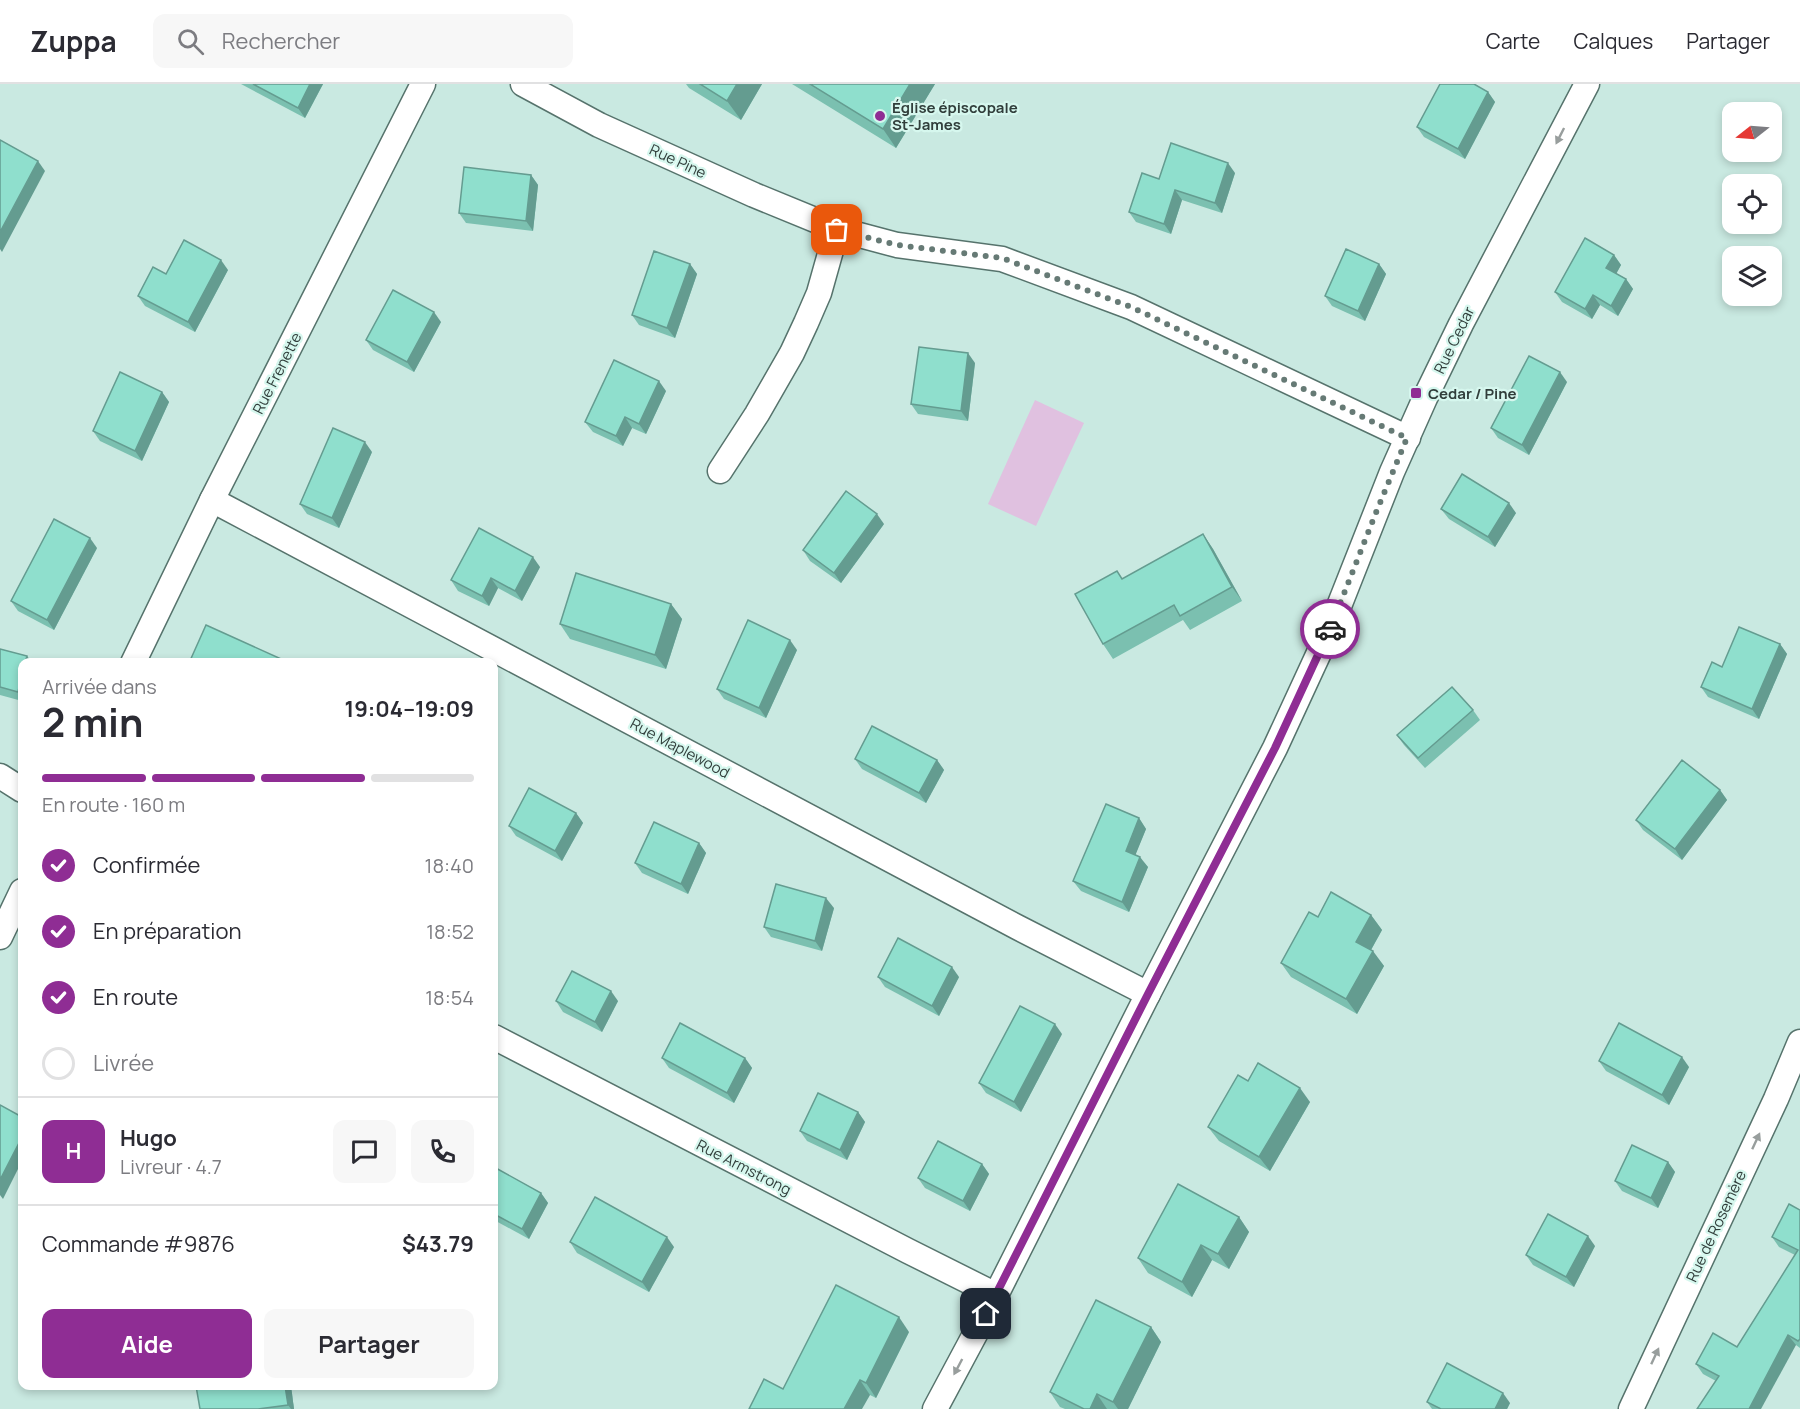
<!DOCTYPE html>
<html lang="fr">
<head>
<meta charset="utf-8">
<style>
  :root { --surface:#fff; --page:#f7f7f7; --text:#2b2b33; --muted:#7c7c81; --line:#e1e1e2; --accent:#8f2d94 }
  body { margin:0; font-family:Manrope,sans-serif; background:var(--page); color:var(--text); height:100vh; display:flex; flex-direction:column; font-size:22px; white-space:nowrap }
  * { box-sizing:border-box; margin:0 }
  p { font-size:20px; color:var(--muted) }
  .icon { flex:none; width:33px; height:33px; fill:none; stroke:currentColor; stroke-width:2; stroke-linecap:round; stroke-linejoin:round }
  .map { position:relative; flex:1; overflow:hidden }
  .details { position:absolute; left:18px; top:574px; width:480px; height:732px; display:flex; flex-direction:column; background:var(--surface); border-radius:12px; box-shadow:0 3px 9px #0003 }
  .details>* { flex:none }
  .needle { width:39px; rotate:253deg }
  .buttons { position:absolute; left:1722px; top:18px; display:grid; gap:12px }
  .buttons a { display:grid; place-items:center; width:60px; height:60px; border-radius:12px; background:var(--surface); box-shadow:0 3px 9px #0003; font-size:30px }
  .pin { position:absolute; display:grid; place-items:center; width:51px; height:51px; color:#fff; margin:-26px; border-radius:12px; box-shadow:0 3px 9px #0006 }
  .courier { position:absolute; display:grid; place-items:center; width:60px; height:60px; margin:-30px; border:4px solid #8f2d94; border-radius:50%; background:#fff; color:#222; box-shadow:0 2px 8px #0007 }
  .headline em { font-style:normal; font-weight:700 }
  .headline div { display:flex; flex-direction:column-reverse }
  .headline { display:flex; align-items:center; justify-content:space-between; height:102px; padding:0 24px }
  h1 { font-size:39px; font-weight:700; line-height:45px }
  .bar { display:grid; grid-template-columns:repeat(4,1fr); gap:9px 6px; align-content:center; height:72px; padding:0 24px }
  .bar i { height:8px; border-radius:4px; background:var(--line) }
  .bar .active { background:var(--accent) }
  .bar p { grid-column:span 4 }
  .line { display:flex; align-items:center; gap:15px; padding:0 24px; border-top:2px solid var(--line) }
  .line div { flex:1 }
  .round { display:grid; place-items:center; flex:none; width:63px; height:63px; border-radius:12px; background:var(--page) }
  ol { padding:0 24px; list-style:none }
  li { display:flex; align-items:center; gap:18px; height:66px }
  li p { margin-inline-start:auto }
  li .icon { padding:6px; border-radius:50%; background:var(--accent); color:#fff; stroke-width:4 }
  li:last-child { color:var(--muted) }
  li i { width:33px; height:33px; border:3px solid var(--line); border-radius:50% }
  .primary-button { display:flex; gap:12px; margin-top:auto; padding:12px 24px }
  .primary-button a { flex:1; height:69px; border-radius:12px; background:var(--accent); color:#fff; font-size:24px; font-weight:700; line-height:69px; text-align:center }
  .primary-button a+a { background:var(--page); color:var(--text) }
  header { display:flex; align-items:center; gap:36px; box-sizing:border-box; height:84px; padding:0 30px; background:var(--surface); border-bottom:2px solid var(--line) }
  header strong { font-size:28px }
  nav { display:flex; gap:33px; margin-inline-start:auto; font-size:21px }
  .search { width:420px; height:54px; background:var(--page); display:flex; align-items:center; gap:15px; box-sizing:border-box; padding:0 21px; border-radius:12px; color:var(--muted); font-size:22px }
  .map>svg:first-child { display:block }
  .green { fill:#e0c1e0 }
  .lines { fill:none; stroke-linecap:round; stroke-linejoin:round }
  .street-casing { stroke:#56736c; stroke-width:27 }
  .street { stroke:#fff; stroke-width:24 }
  .wall { fill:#7bc0b0 }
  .shaded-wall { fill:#649c90 }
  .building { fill:#8fdfcd; stroke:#649c90; stroke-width:1.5 }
  .oneway { fill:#989e9d }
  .done { stroke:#667a75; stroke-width:6; stroke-dasharray:0 10.8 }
  .route { stroke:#8f2d94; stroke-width:8 }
  .poi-dot { fill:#8f2d94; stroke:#d6f7ee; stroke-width:2 }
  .labels { text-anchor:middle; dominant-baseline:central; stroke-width:4.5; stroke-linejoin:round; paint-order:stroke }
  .poi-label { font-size:15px; font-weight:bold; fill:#313e3b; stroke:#d6f7ee; text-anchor:start }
  .street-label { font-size:15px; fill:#313e3b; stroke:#d6f7ee }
</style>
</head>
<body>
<header>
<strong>Zuppa</strong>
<div class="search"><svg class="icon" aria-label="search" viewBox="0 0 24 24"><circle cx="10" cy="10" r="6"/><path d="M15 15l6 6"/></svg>Rechercher</div>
<nav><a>Carte</a><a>Calques</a><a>Partager</a></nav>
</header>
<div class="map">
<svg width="1800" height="1325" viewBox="0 0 1800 1325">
  <rect width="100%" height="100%" fill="#c9e9e1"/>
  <path class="green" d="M1035,316L1084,339L1036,442L988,420Z"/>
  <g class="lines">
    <g class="street-casing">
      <g id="street">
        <path d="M523,0L599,41L754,111L837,145L897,161L1002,175L1131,223L1408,354"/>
        <path d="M720,387L757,330L792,269L806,239L819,209L837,145"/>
        <path d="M212,416L1017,843L1148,910"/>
        <path d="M133,579L212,416L423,0"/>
        <path d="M0,692L22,706"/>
        <path d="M0,853L22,807"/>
        <path d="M494,953L908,1167L996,1211"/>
        <path d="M935,1325L996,1211L1148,910L1275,664L1330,545L1392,388L1425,314L1461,240L1587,0"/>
        <path d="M1631,1325L1776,1015L1800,958"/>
      </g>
    </g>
    <use href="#street" class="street"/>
  </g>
  <g class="wall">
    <path d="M241,0H323L305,34Z"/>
    <path d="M686,0H762L741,36L689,4Z"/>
    <path d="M792,0H935L896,64Z"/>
    <path d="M1488,8L1495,18L1465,75L1424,53L1417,43Z"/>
    <path d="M1235,89L1222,129L1182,116L1171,150L1136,138L1129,128L1159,95Z"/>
    <path d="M531,91L538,101L533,147L466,139L459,129Z"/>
    <path d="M1614,171L1621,181L1616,189L1626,195L1633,205L1618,232L1600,221L1592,235L1562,218L1555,208Z"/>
    <path d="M690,180L697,190L675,254L639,241L632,231Z"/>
    <path d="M1379,180L1386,190L1365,237L1332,222L1325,212Z"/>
    <path d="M228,186L195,248L145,222L138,212L166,190Z"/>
    <path d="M441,238L414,288L373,266L366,256Z"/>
    <path d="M975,279L968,337L918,330L911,320Z"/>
    <path d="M1567,298L1529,371L1498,354L1491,344Z"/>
    <path d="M666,307L646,350L632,344L623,362L593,348L585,338Z"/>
    <path d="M162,308L169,318L142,377L100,357L93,347Z"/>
    <path d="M372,368L339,444L307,430L300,420Z"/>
    <path d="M1441,425L1516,429L1495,463L1449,435Z"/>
    <path d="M884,440L841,499L810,477L803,466Z"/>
    <path d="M1203,450L1213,465L1242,517L1190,546L1183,536L1113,575L1103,560Z"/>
    <path d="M97,464L54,546L18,527L11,517Z"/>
    <path d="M540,483L522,517L498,504L489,522L458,507L451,496Z"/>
    <path d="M671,520L682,535L666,585L570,555L560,540Z"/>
    <path d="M1780,560L1787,570L1759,635L1708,613L1701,603L1722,583Z"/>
    <path d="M0,565L27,572L32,579H22V617L0,611Z"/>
    <path d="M797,566L766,634L724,615L717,605Z"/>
    <path d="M1473,626L1480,636L1425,684L1404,661L1397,651Z"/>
    <path d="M855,675L937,676L944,686L926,719L862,685Z"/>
    <path d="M1720,706L1727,716L1682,776L1643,746L1636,736Z"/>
    <path d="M576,729L583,739L562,777L516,752L509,742Z"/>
    <path d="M1139,734L1146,745L1135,771L1148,783L1129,828L1081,807L1073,797Z"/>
    <path d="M699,759L706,769L688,810L642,789L635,779Z"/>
    <path d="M834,824L822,867L771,853L764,843Z"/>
    <path d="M1371,831L1382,846L1371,866L1384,882L1357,930L1291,893L1281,879L1318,833Z"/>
    <path d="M878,893H959L939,932L885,903Z"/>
    <path d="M556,917H618L602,948L563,928Z"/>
    <path d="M1062,950L1021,1028L986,1009L979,999Z"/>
    <path d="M662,974H745L752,984L734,1019L669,984Z"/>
    <path d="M1599,977L1689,983L1669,1021L1606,987Z"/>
    <path d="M1248,997L1310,1018L1270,1087L1219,1057L1208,1043Z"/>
    <path d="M858,1028L865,1038L847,1076L807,1057L800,1047Z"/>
    <path d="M1668,1078L1675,1088L1658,1124L1622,1107L1615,1097Z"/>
    <path d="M982,1080L989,1090L970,1127L925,1104L918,1094Z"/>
    <path d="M494,1083L541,1109L548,1119L529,1155L494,1136Z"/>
    <path d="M1800,1126V1264L1796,1261L1716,1297L1703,1290L1696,1280L1737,1263L1795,1171L1779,1163L1772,1153Z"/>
    <path d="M1239,1133L1249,1148L1229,1185L1212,1176L1192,1213L1148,1189L1138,1174Z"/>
    <path d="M570,1158L674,1163L649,1208L577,1169Z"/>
    <path d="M1595,1162L1574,1203L1533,1181L1526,1171Z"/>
    <path d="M1151,1243L1161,1258L1128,1325H1065L1060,1323L1050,1308Z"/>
    <path d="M909,1248L876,1314L870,1311L783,1305Z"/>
    <path d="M291,1302L294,1325H200Z"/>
    <path d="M1427,1318L1510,1319L1507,1325H1432Z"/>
  </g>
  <g class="shaded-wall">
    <path d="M310,0H323L305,34L298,24Z"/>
    <path d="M737,0H762L741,36L727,17Z"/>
    <path d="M910,0H935L896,64L883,45Z"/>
    <path d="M1488,8L1495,18L1465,75L1458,65Z"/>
    <path d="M38,77L45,87L2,168L0,165V148Z"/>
    <path d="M1228,79L1235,89L1222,129L1215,119Z"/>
    <path d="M531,91L538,101L533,147L526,137Z"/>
    <path d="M1175,106L1182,116L1171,150L1164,140Z"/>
    <path d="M1614,171L1621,181L1614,194L1606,184Z"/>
    <path d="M221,176L228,186L195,248L188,238Z"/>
    <path d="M690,180L697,190L675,254L667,244Z"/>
    <path d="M1379,180L1386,190L1365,237L1358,227Z"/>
    <path d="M1626,195L1633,205L1618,232L1611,222Z"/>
    <path d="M1593,211L1600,221L1592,235L1585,225Z"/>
    <path d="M434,228L441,238L414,288L407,278Z"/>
    <path d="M968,269L975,279L968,337L961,327Z"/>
    <path d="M1560,288L1567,298L1529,371L1522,361Z"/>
    <path d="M659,297L666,307L646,350L639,340Z"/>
    <path d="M162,308L169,318L142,377L135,367Z"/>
    <path d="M625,333L632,344L623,362L616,352Z"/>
    <path d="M365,358L372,368L339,444L332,434Z"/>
    <path d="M1509,419L1516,429L1495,463L1488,453Z"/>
    <path d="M877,430L884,440L841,499L834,489Z"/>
    <path d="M1203,450L1213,465L1242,517L1232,503Z"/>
    <path d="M90,454L97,464L54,546L47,536Z"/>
    <path d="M533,473L540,483L522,517L515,507Z"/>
    <path d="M491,494L498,504L489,522L482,512Z"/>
    <path d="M671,520L682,535L666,585L655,571Z"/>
    <path d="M790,556L797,566L766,634L759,624Z"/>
    <path d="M1780,560L1787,570L1759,635L1752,625Z"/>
    <path d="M27,572L32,579H25Z"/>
    <path d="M22,590V614L18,608Z"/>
    <path d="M937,676L944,686L926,719L919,709Z"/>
    <path d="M1720,706L1727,716L1682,776L1675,765Z"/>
    <path d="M576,729L583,739L562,777L555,767Z"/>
    <path d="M1139,734L1146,745L1133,777L1126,767Z"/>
    <path d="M699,759L706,769L688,810L681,800Z"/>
    <path d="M1140,773L1148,783L1129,828L1122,818Z"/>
    <path d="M826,814L834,824L822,867L815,857Z"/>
    <path d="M1371,831L1382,846L1367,873L1356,858Z"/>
    <path d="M1373,867L1384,882L1357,930L1346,915Z"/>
    <path d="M952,883L959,893L939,932L932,922Z"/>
    <path d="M611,907L618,917L602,948L595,938Z"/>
    <path d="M1055,940L1062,950L1021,1028L1014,1018Z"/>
    <path d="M1682,973L1689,983L1669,1021L1662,1011Z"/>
    <path d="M745,974L752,984L734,1019L727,1009Z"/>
    <path d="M1300,1004L1310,1018L1270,1087L1259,1073Z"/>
    <path d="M858,1028L865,1038L847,1076L840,1066Z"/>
    <path d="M22,1053V1077L3,1115L0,1111V1096Z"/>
    <path d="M1668,1078L1675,1088L1658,1124L1651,1114Z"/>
    <path d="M982,1080L989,1090L970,1127L963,1117Z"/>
    <path d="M541,1109L548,1119L529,1155L522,1145Z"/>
    <path d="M1239,1133L1249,1148L1229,1185L1218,1170Z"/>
    <path d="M1588,1152L1595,1162L1574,1203L1566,1193Z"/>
    <path d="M667,1153L674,1163L649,1208L642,1198Z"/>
    <path d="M1201,1161L1212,1176L1192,1213L1182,1198Z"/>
    <path d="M899,1233L909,1248L876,1314L866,1299Z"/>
    <path d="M1151,1243L1161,1258L1128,1325H1118L1113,1318Z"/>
    <path d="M1788,1251L1796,1261L1761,1325H1749Z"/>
    <path d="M860,1296L870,1311L862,1325H844Z"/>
    <path d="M285,1302H291L294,1325H291L288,1321Z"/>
    <path d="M1503,1309L1510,1319L1507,1325H1495Z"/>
    <path d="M1097,1310L1107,1325H1090Z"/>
  </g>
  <g class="building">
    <path d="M253,0H310L298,24Z"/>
    <path d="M700,0H737L727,17Z"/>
    <path d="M810,0H910L883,45Z"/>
    <path d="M1440,0H1474L1488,8L1458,65L1417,43Z"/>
    <path d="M0,56L38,77L0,148Z"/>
    <path d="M1171,59L1228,79L1215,119L1175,106L1164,140L1129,128L1142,89L1159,95Z"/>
    <path d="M464,83L531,91L526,137L459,129Z"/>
    <path d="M1585,154L1614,171L1606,184L1626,195L1611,222L1593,211L1585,225L1555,208Z"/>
    <path d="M184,156L221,176L188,238L138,212L153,183L166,190Z"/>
    <path d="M1346,165L1379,180L1358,227L1325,212Z"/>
    <path d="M654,167L690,180L667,244L632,231Z"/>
    <path d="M393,206L434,228L407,278L366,256Z"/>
    <path d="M919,263L968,269L961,327L911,320Z"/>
    <path d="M1529,272L1560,288L1522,361L1491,344Z"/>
    <path d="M614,276L659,297L639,340L625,333L616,352L585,338Z"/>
    <path d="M120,288L162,308L135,367L93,347Z"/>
    <path d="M333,344L365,358L332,434L300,420Z"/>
    <path d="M1462,390L1509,419L1488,453L1441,425Z"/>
    <path d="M846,407L877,430L834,489L803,466Z"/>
    <path d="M54,435L90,454L47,536L11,517Z"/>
    <path d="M479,444L533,473L515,507L491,494L482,512L451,496Z"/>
    <path d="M1203,450L1232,503L1180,532L1174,521L1103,560L1075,510L1117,487L1122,495Z"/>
    <path d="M576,489L671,520L655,571L560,540Z"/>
    <path d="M748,536L790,556L759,624L717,605Z"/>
    <path d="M206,541L290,579H189Z"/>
    <path d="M1739,543L1780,560L1752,625L1701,603L1712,578L1722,583Z"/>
    <path d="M0,565L27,572L25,579H22V590L18,608L0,603Z"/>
    <path d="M1452,603L1473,626L1418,674L1397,651Z"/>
    <path d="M872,642L937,676L919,709L855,675Z"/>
    <path d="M1682,676L1720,706L1675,765L1636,736Z"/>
    <path d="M529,704L576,729L555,767L509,742Z"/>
    <path d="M1106,720L1139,734L1126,767L1140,773L1122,818L1073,797Z"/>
    <path d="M654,738L699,759L681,800L635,779Z"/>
    <path d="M776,800L826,814L815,857L764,843Z"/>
    <path d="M1331,808L1371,831L1356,858L1373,867L1346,915L1281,879L1309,828L1318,833Z"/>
    <path d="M898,854L952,883L932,922L878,893Z"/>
    <path d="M572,887L611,907L595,938L556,917Z"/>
    <path d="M1020,922L1055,940L1014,1018L979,999Z"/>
    <path d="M680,939L745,974L727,1009L662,974Z"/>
    <path d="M1619,939L1682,973L1662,1011L1599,977Z"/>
    <path d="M1258,979L1300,1004L1259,1073L1208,1043L1238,991L1248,997Z"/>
    <path d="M818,1009L858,1028L840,1066L800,1047Z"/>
    <path d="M0,1021L22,1033V1053L0,1096Z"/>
    <path d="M938,1057L982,1080L963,1117L918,1094Z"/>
    <path d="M1632,1061L1668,1078L1651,1114L1615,1097Z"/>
    <path d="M494,1083L541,1109L522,1145L494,1130Z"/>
    <path d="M1178,1100L1239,1133L1218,1170L1201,1161L1182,1198L1138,1174Z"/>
    <path d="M595,1113L667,1153L642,1198L570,1158Z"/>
    <path d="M1789,1120L1800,1126V1255L1798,1257L1788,1251L1749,1325H1697L1719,1292L1696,1280L1713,1249L1737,1263L1798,1166L1772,1153Z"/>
    <path d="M1548,1130L1588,1152L1566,1193L1526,1171Z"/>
    <path d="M836,1201L899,1233L866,1299L860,1296L844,1325H749L764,1295L783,1305Z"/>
    <path d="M1096,1216L1151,1243L1113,1318L1097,1310L1090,1325H1084L1050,1308Z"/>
    <path d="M1447,1279L1503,1309L1495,1325H1441L1427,1318Z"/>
    <path d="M196,1302H285L288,1321L258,1325H200Z"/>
  </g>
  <defs><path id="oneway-solid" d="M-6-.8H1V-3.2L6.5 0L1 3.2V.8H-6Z" transform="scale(1.5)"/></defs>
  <g class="oneway">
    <use href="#oneway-solid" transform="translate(1560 52) rotate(117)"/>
    <use href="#oneway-solid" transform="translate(1756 1057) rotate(-65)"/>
    <use href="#oneway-solid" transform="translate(1655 1272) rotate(-65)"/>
    <use href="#oneway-solid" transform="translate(958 1283) rotate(118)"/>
  </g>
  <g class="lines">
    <path class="done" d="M837,146L897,161L1002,174L1131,223L1407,354L1377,426L1330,545"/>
    <path class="route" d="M986,1230L1148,910L1275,664L1330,545"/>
  </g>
  <g class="poi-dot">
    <circle cx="880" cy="32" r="6"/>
    <rect x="1410" y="303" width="12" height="12" rx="3"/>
  </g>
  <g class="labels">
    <g class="poi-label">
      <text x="892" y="23">Église épiscopale<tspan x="892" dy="17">St-James</tspan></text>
      <text x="1428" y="309">Cedar / Pine</text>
    </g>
    <g class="street-label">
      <text transform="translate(678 77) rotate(25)">Rue Pine</text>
      <text transform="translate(1454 256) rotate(-64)">Rue Cedar</text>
      <text transform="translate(277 289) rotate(-63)">Rue Frenette</text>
      <text transform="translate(680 664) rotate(28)">Rue Maplewood</text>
      <text transform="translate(744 1083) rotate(27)">Rue Armstrong</text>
      <text transform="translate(1716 1142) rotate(-65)">Rue de Rosemère</text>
    </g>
  </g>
</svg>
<div class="buttons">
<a><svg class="needle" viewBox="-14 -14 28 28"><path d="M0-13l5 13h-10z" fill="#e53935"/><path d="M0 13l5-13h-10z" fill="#7c7c81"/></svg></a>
<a><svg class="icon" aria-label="locate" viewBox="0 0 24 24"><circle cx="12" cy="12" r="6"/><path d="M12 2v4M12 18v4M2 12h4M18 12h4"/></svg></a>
<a><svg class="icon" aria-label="layers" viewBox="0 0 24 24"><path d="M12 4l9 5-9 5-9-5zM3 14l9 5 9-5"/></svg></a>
</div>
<div class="pin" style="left:837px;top:146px;background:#ea580c"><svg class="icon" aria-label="bag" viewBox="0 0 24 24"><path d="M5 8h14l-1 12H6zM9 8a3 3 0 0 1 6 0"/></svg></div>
<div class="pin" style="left:986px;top:1230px;background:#1f2937"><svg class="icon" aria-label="home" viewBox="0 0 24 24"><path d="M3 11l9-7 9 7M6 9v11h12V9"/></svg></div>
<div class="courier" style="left:1330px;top:545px"><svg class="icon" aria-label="car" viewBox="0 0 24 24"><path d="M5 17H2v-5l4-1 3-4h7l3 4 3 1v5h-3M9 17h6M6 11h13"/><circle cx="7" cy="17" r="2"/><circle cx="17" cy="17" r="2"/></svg></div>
<section class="details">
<div class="headline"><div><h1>2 min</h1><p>Arrivée dans</p></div><em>19:04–19:09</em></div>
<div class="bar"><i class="active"></i><i class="active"></i><i class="active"></i><i></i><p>En route · 160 m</p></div>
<ol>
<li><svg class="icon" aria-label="check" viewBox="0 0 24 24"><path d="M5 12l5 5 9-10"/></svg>Confirmée<p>18:40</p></li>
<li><svg class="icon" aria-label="check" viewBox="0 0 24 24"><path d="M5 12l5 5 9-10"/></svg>En préparation<p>18:52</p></li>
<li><svg class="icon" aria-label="check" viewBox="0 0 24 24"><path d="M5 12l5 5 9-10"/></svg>En route<p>18:54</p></li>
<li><i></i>Livrée</li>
</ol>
<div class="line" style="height:108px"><b class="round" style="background:var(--accent);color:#fff">H</b><div><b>Hugo</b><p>Livreur · 4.7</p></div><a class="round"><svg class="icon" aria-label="chat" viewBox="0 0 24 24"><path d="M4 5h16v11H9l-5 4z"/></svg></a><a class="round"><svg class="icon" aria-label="phone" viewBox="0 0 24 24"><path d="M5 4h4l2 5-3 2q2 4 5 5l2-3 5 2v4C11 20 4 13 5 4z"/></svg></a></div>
<div class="line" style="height:78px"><div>Commande #9876</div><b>$43.79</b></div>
<div class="primary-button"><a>Aide</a><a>Partager</a></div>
</section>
</div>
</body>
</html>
